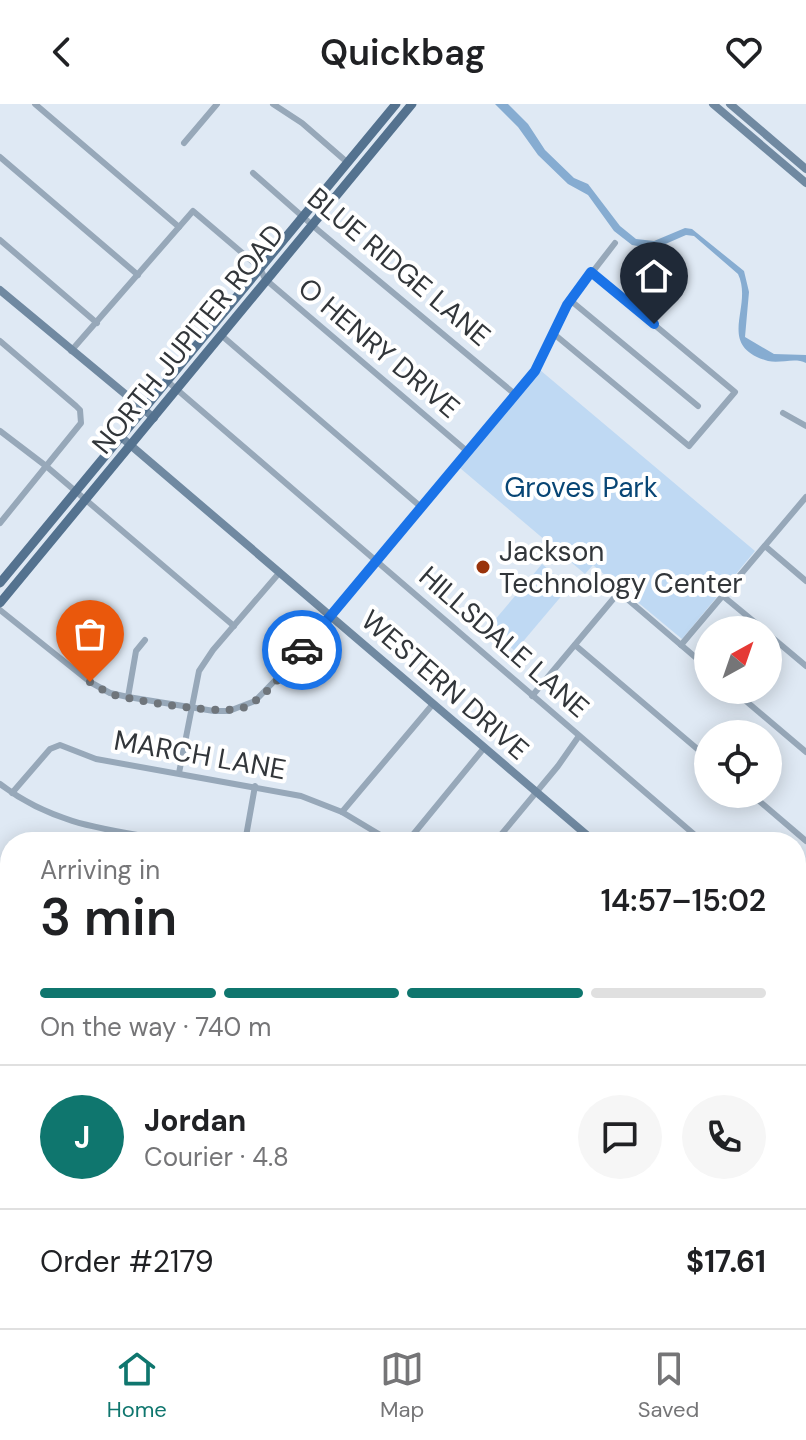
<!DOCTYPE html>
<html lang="en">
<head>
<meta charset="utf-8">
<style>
  :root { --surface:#fff; --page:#f6f6f6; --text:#202124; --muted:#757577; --line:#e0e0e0; --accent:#0f766e }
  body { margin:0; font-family:"DM Sans",sans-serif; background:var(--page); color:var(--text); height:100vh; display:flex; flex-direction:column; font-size:30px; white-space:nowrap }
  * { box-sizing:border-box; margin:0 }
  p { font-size:26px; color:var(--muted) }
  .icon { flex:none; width:44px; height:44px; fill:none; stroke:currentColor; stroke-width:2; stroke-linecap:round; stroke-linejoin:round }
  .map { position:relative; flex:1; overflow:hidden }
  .details { position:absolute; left:0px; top:728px; width:806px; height:496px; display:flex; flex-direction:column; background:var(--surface); border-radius:32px 32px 0 0; box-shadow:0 4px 20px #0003 }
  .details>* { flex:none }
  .needle { width:52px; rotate:40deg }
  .tools { position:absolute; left:694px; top:512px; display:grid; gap:16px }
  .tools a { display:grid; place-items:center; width:88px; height:88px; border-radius:50%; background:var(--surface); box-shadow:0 4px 20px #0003; font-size:40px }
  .pin { position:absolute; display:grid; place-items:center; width:68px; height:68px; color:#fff; margin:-82px -34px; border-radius:50% 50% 50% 0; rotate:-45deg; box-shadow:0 0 8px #0007 }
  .pin .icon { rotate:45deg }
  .courier { position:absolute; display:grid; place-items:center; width:80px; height:80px; margin:-40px; border:6px solid #1a73e8; border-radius:50%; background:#fff; color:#222; box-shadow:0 2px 10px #0007 }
  .overview em { font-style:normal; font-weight:600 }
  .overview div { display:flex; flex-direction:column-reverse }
  .overview { display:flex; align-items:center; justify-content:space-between; height:136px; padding:0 40px }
  h1 { font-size:52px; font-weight:600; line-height:60px }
  .bar { display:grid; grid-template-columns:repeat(4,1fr); gap:12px 8px; align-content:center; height:96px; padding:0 40px }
  .bar i { height:10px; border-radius:6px; background:var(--line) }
  .bar .on { background:var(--accent) }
  .bar p { grid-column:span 4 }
  .line { display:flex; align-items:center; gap:20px; padding:0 40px; border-top:2px solid var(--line) }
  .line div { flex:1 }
  .round { display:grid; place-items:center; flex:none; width:84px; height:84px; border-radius:42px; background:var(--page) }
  header { display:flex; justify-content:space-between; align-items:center; height:104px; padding:0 40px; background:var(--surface); font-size:36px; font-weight:600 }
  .tabs { display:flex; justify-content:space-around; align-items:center; height:112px; border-top:2px solid var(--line); background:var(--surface); font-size:22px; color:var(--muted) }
  .tabs a { display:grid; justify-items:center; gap:4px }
  .tabs .on { color:var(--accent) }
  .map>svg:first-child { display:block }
  .green { fill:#bfd9f3 }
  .water { fill:#86acd1 }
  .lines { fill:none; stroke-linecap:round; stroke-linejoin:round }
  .street { stroke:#97a8b9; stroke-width:6 }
  .secondary { stroke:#7089a1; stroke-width:8 }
  .primary { stroke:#54728f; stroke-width:9 }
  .done { stroke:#6f757b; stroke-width:8; stroke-dasharray:0 14.4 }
  .route { stroke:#1a73e8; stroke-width:10 }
  .poi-dot { fill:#99330b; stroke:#fff; stroke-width:3 }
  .labels { text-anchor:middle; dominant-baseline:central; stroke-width:8; stroke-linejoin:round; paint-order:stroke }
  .street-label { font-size:28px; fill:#32363a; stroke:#fff }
  .park-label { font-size:28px; fill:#084675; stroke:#fff }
  .poi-label { font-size:28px; fill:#32363a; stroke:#fff; text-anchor:start }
</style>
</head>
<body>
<header><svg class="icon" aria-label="back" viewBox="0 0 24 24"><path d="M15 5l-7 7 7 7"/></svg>Quickbag<svg class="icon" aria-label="heart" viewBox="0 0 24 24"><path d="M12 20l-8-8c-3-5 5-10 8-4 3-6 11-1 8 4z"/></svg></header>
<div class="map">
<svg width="806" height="1224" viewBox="0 0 806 1224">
  <rect width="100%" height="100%" fill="#dfe9f4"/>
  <g class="green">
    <path d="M540,266L755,447L682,535L593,461L585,470L460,364Z"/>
    <path d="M542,460L569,483L515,547L488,524Z"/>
  </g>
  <path class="water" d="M495,0H508L528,20L545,46L574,74L588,80L620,122L636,135L654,137L685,124L692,125L744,167L749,188L745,233L774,250L806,251V259C794,253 781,260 768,257C714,241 754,203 738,170L694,132L686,131L654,145L632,141L614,127L588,91L568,80L538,51L518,23Z"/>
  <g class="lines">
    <g class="street">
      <path d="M35,0L179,123"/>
      <path d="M273,0L302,19L348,59"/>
      <path d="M184,39L217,0"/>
      <path d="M0,53L138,171"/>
      <path d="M253,69L319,127L516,291"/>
      <path d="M0,136L97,219"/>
      <path d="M570,196L698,302"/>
      <path d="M554,230L689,342L735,288L591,168"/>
      <path d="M221,231L421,403"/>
      <path d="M0,237L76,302L80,306L81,319L0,419"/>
      <path d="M71,247L193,107L260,164L265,175L468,348"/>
      <path d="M167,277L703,738"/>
      <path d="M783,309L806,322"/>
      <path d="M0,327L46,362L234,522"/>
      <path d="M765,442L806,477"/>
      <path d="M723,492L764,526"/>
      <path d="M0,506L90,578L110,589L128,593L214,607H229L255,597L291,560L516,291L535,267L567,201L615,139"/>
      <path d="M768,530L806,562"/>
      <path d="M575,541L708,654"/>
      <path d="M681,541L806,393"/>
      <path d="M733,586L806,648"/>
      <path d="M532,592L619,488L708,564"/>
      <path d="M128,593L136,547L145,536"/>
      <path d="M179,669L199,567L213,546L280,468"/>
      <path d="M0,680C56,723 113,726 180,738"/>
      <path d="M12,689L50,645L60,641L96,655L301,692L342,708L392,738"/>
      <path d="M751,690L806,737"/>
      <path d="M342,708L433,600"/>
      <path d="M245,738L255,682"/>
      <path d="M407,738L484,644"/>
      <path d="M495,738L558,662L579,632"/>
      <path d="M796,798L806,786"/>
      <path d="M0,961L10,949"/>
      <path d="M796,1001L806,1009"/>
      <path d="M796,1062L806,1049"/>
      <path d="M796,1089L806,1097"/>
      <path d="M796,1173L806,1162"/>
      <path d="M400,1214L411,1224"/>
      <path d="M501,1214L511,1224"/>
      <path d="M595,1214L598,1224"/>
      <path d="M741,1214L754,1224"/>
      <path d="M728,1224L733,1214"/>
    </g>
    <g class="secondary">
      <path d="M713,0L806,79"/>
      <path d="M730,0L806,65"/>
      <path d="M0,186L154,314"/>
      <path d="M121,333L595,738"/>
      <path d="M796,910L806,919"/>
      <path d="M0,985L10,993"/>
      <path d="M0,1164L10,1152"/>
      <path d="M273,1214L285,1224"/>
    </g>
    <g class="primary">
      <path d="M0,479L396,0"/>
      <path d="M0,499L412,0"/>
    </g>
  </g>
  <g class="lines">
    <path class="done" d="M90,578C97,582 104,587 111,590C136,597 224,612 245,603C268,592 286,565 302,546"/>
    <path class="route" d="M302,546L535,267L567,201L591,168L654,220"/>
  </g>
  <circle class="poi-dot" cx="483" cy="463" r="8"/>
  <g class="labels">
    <g class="street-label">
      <text transform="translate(399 163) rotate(40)">BLUE RIDGE LANE</text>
      <text transform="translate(188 235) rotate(-51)">NORTH JUPITER ROAD</text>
      <text transform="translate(379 244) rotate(40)">O HENRY DRIVE</text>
      <text transform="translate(504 538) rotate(41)">HILLSDALE LANE</text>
      <text transform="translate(445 581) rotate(41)">WESTERN DRIVE</text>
      <text transform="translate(200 651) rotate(10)">MARCH LANE</text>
    </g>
    <g class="park-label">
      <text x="581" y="383">Groves Park</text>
    </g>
    <g class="poi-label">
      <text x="499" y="447">Jackson<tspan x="499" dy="32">Technology Center</tspan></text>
    </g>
  </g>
</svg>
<div class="tools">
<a><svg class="needle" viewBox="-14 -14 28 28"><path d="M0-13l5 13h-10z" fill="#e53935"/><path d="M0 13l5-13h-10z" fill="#757577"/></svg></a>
<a><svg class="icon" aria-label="locate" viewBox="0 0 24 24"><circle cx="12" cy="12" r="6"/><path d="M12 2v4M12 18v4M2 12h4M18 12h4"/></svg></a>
</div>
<div class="pin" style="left:90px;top:578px;background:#ea580c"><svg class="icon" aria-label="bag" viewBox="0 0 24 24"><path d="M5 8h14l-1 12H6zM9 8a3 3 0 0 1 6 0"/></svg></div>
<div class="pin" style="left:654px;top:220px;background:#1f2937"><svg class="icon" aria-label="home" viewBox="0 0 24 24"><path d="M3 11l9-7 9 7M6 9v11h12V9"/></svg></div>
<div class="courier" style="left:302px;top:546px"><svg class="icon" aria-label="car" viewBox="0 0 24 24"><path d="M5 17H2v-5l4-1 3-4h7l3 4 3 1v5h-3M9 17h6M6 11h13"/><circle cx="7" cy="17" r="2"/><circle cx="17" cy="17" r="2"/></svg></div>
<section class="details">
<div class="overview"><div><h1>3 min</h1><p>Arriving in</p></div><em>14:57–15:02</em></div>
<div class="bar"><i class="on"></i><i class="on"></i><i class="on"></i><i></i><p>On the way · 740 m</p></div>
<div class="line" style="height:144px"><b class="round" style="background:var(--accent);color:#fff">J</b><div><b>Jordan</b><p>Courier · 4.8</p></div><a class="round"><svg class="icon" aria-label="chat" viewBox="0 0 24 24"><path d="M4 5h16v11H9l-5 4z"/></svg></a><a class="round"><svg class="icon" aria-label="phone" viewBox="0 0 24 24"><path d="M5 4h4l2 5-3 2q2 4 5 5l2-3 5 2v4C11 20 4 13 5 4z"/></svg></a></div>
<div class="line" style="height:104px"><div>Order #2179</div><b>$17.61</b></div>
</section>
</div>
<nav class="tabs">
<a class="on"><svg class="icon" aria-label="home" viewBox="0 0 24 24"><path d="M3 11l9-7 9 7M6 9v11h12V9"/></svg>Home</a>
<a><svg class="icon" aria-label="map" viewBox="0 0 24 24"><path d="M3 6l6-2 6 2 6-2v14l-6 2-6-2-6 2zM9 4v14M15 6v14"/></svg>Map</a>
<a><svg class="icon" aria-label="saved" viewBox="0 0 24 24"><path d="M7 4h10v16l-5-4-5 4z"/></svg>Saved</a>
</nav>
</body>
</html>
